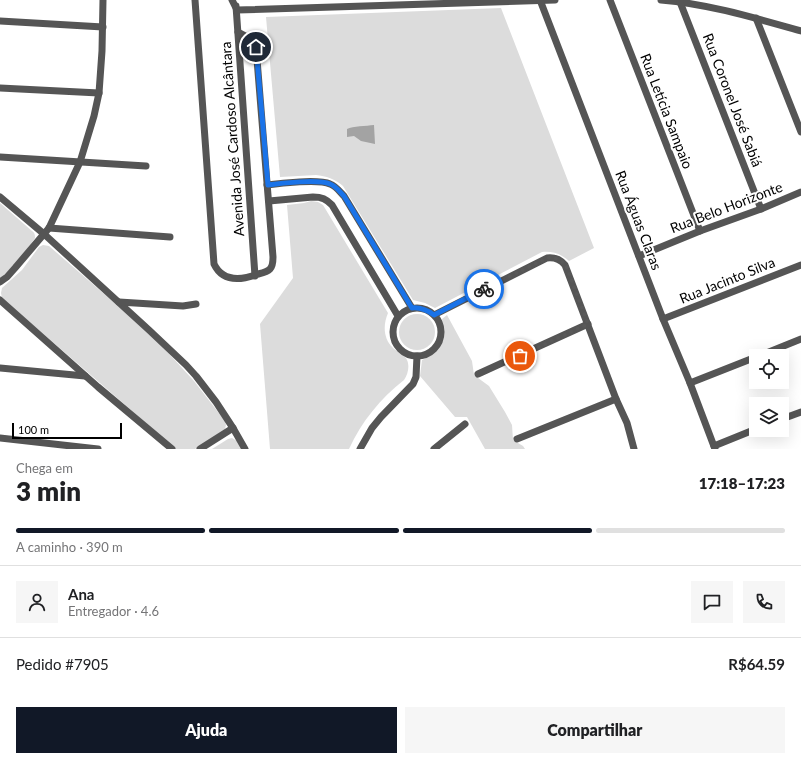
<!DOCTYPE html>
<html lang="pt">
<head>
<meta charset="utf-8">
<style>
  :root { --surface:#fff; --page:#f6f6f6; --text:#202124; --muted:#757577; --line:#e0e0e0; --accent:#111827 }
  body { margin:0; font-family:Lato,sans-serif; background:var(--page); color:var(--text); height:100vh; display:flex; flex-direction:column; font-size:15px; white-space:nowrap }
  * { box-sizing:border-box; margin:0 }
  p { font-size:13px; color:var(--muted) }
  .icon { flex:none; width:22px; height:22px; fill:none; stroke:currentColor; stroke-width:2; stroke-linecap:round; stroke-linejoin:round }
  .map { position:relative; height:449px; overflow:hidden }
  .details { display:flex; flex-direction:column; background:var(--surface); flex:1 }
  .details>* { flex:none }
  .buttons { position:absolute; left:749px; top:349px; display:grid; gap:8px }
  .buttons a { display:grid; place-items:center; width:40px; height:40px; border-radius:0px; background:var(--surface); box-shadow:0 4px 16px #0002; font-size:20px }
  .scale { position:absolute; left:12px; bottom:10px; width:110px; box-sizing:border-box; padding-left:4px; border:2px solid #000; border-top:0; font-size:11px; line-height:14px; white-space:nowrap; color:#000; -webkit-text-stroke:3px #fff; paint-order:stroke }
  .pin { position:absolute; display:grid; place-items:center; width:34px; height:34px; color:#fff; margin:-17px; border:2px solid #fff; border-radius:50%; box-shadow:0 1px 4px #0007 }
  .courier { position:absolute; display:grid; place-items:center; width:40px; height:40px; margin:-20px; border:3px solid #1a73e8; border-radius:50%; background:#fff; color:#222; box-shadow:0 1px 5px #0007 }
  .head em { font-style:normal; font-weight:800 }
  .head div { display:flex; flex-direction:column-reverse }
  .head { display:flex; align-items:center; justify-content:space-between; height:68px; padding:0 16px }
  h1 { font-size:26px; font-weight:800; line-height:30px }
  .bar { display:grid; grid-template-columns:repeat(4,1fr); gap:6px 4px; align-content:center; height:48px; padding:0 16px }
  .bar i { height:5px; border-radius:3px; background:var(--line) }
  .bar .on { background:var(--accent) }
  .bar p { grid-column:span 4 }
  .line { display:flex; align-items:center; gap:10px; padding:0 16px; border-top:1px solid var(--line) }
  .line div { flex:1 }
  .round { display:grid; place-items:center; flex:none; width:42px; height:42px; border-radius:0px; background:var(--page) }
  .button { display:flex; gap:8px; margin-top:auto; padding:8px 16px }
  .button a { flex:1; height:46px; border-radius:0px; background:var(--accent); color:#fff; font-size:16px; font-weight:800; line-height:46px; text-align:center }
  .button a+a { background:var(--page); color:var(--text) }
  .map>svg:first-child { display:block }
  .green { fill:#dcdcdc }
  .water { fill:#a3a3a3 }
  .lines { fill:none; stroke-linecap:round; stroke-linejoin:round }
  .street { stroke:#555; stroke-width:7 }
  .done { stroke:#595959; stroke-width:4; stroke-dasharray:0 7.2 }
  .route { stroke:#1a73e8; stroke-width:5 }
  .labels { text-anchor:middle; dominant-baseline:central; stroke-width:4; stroke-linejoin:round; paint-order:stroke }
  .street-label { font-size:14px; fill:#000; stroke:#fff }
</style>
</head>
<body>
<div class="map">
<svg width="801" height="449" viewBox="0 0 801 449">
  <rect width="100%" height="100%" fill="#fff"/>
  <g class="green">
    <path d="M501,8L594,248L569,261C561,254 553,251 542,252L435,308L425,303L413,300L343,186C335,179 326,176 316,175L280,177L266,17Z"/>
    <path d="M311,201L318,202L323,205L388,313C383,325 383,338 393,348C396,351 400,352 403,355C411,361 409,373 404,380C380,399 362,421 349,449H270L260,324L293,278L287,205L304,203Z"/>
    <path d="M0,203L32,231C35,233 35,235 35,238C25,253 13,266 0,279Z"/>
    <path d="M43,245L49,246L126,313L161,345L194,381L225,421L226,425L225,429L195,449H176L2,298L1,293L2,288L22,270L39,247Z"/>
    <circle cx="417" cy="332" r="18"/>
    <path d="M447,315L472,361L474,375L489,386L505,412L512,425L513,440L523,446L525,449H485L467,417H455L420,376L422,360C439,353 447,337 442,319Z"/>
    <path d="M232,438L237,441L242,449H212L228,439Z"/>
  </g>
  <path class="water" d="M374,125L375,144L361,141L354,136L347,137V129C353,126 366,126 374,125Z"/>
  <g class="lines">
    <g class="street">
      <path d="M195,0L214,264C223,283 242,280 258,274C262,273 267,272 270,269C273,266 273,261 273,257L256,47L251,39L238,32"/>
      <path d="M232,0L237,10L555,0"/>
      <path d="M540,0L663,319L690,383L715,449"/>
      <path d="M610,0L700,231"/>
      <path d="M661,0C709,4 755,18 801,31"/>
      <path d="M680,2L761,209"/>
      <path d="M236,6L255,276"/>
      <path d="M756,18L801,132"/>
      <path d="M0,21L103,27"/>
      <path d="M0,88L99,93"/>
      <path d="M0,157L146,166"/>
      <path d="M267,185C281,183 319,179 330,184C336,186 340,192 344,196L412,308"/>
      <path d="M0,197L44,234L149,330L186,365L196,376L216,402L233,428L245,449"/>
      <path d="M269,201L313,197C322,197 326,199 332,205L398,316"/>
      <path d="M49,228L170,237"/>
      <path d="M639,256L700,231L761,209L801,192"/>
      <path d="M0,282L7,277L15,268L49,228L80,162L94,116L99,93L102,51L103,0"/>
      <path d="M0,300L98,387L172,449"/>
      <path d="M119,302L183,306L196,304"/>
      <circle cx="417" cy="332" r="24"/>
      <path d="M434,315L547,258C555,257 560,259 565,265L616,399L627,423L634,449"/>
      <path d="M663,319L801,265"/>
      <path d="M759,356L801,339"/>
      <path d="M0,368L85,376"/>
      <path d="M478,374L588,324"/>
      <path d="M690,383L756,357"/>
      <path d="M782,419L801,412"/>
      <path d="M0,438L98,449"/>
      <path d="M517,439L616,399"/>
      <path d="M714,446L756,429"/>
      <path d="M200,449L233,428"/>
      <path d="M360,449L372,428L381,417L413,384L416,377L417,356"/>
      <path d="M434,449L465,424"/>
    </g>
  </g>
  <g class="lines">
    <path class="done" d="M484,289L547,258C555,257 560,259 566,265L588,324L520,356"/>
    <path class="route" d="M256,47L268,185C281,183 319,179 330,184C336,186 340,192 344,196L412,308C421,307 427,310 434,315L484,289"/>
  </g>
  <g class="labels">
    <g class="street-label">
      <text transform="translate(733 100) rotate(69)">Rua Coronel José Sabiá</text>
      <text transform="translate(667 111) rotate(69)">Rua Letícia Sampaio</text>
      <text transform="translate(232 139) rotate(-94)">Avenida José Cardoso Alcântara</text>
      <text transform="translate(726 207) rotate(-21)">Rua Belo Horizonte</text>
      <text transform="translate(639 220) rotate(69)">Rua Águas Claras</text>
      <text transform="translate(727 280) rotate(-22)">Rua Jacinto Silva</text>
    </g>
  </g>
</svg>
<div class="buttons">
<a><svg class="icon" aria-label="locate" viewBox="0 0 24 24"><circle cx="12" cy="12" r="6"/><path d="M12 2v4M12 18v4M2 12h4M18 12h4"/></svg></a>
<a><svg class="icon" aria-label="layers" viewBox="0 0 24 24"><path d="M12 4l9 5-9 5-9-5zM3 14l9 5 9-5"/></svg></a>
</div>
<div class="scale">100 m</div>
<div class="pin" style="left:520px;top:356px;background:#ea580c"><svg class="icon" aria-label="bag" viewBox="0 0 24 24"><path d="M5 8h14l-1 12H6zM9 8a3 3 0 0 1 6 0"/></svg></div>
<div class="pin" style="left:256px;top:47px;background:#1f2937"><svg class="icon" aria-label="home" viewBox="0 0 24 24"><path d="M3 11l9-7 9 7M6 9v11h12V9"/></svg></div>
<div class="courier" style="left:484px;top:289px"><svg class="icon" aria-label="bike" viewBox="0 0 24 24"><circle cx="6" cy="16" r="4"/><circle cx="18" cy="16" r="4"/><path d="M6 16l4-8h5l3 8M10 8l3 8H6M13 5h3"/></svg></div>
</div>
<section class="details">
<div class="head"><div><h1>3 min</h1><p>Chega em</p></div><em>17:18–17:23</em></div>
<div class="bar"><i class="on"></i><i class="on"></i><i class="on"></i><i></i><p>A caminho · 390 m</p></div>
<div class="line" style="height:72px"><a class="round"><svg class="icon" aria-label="person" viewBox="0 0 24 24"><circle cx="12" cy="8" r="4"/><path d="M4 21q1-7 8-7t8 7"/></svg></a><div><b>Ana</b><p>Entregador · 4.6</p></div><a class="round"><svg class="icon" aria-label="chat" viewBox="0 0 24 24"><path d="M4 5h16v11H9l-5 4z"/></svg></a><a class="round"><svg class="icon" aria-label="phone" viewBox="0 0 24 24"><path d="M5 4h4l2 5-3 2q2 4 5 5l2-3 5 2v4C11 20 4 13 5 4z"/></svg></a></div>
<div class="line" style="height:52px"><div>Pedido #7905</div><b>R$64.59</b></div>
<div class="button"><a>Ajuda</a><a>Compartilhar</a></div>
</section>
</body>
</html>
